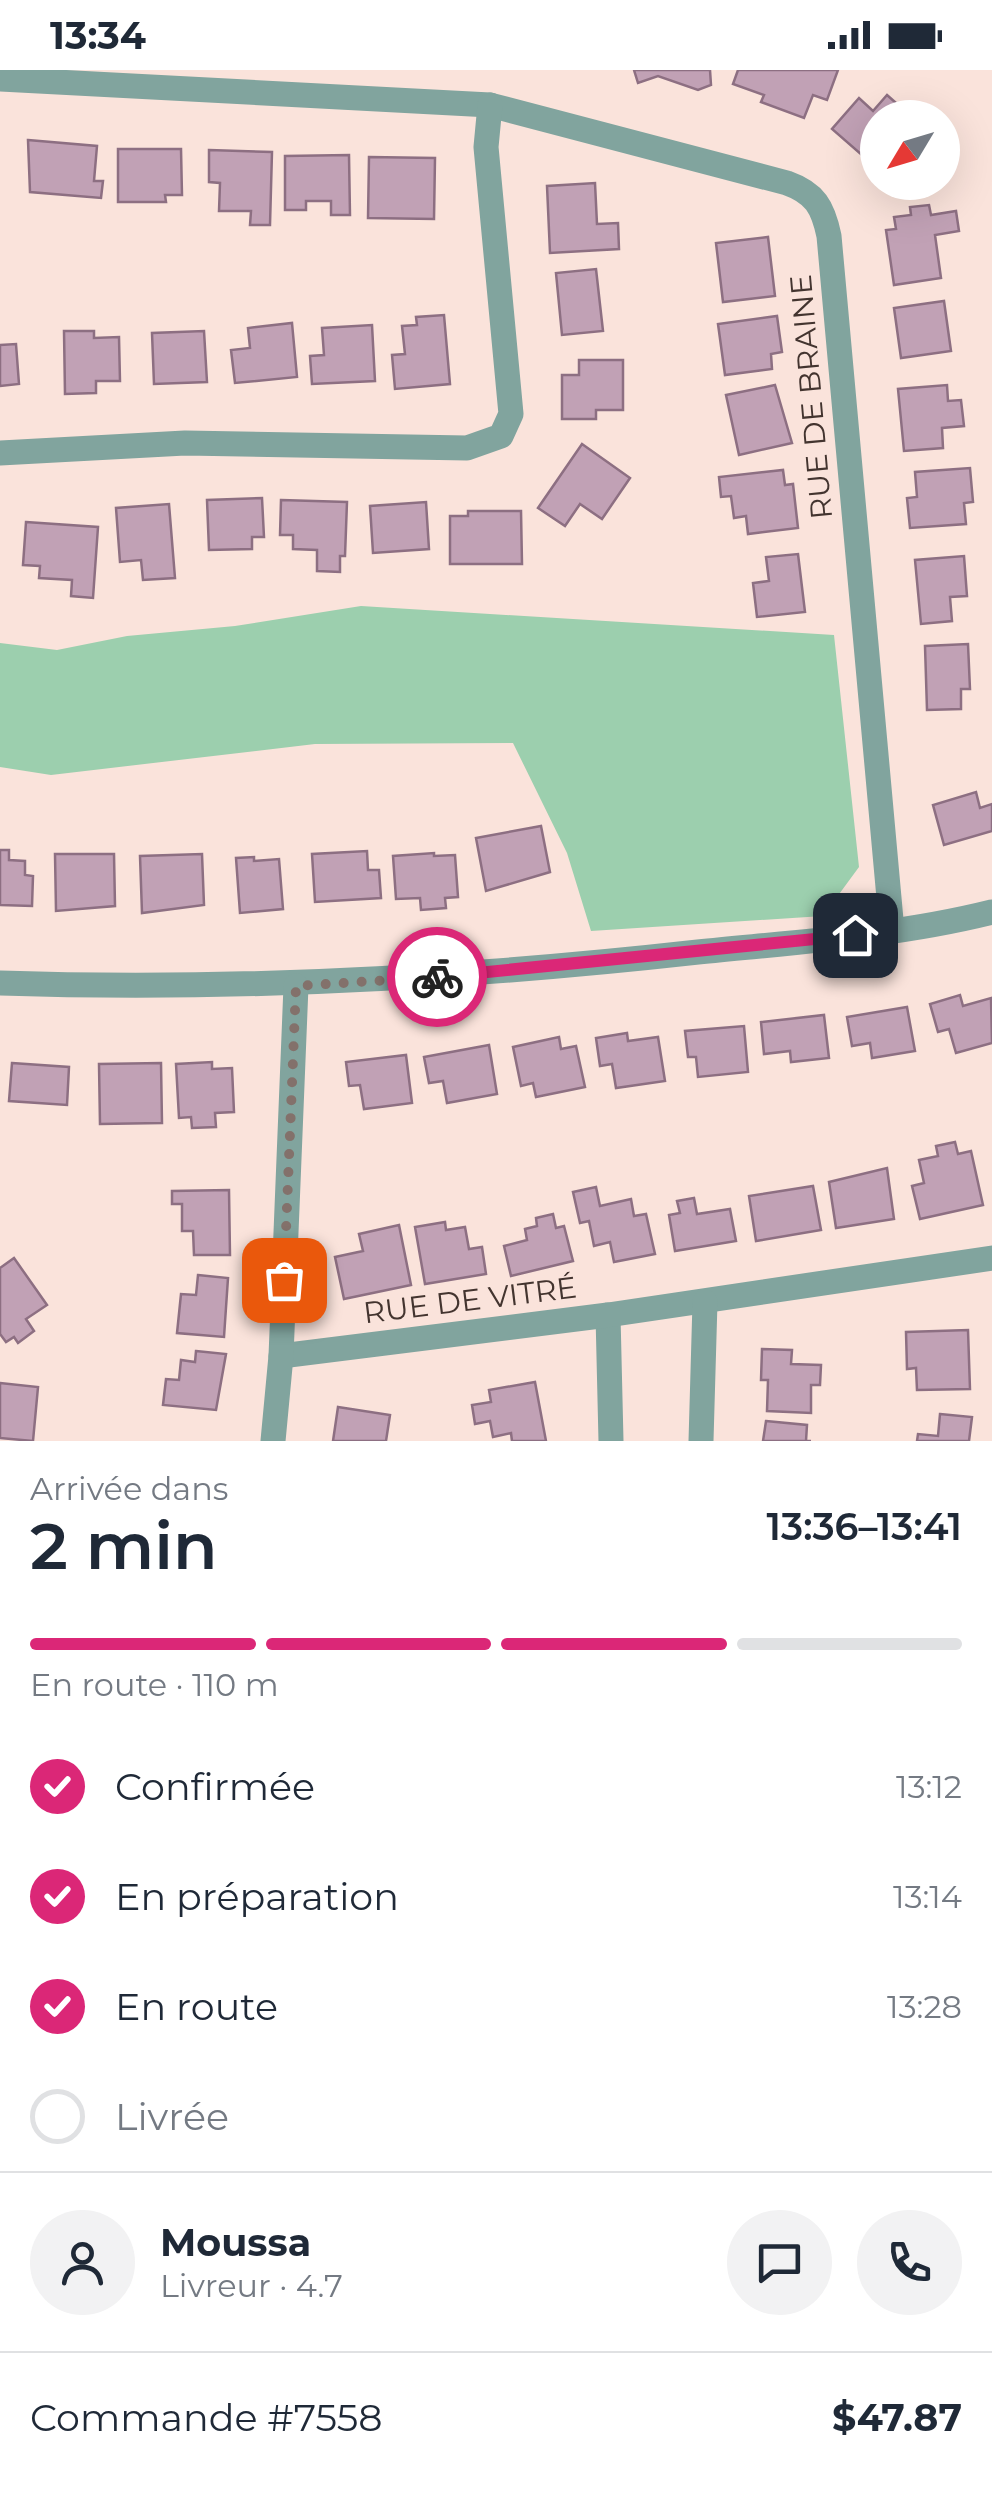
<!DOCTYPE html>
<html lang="fr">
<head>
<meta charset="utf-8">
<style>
  :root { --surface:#fff; --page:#f2f2f3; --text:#1f2937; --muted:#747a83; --line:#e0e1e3; --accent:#db2777 }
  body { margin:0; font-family:Montserrat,sans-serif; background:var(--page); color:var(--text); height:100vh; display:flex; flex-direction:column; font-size:38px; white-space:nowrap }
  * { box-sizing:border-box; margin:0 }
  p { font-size:32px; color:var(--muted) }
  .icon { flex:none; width:55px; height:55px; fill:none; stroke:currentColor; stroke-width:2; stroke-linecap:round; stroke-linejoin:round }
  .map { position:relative; height:1371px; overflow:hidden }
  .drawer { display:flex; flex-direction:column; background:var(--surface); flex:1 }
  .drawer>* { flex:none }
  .needle { width:65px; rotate:232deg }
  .tools { position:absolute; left:860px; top:30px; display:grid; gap:20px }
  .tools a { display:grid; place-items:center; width:100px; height:100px; border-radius:50%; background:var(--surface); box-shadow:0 10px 40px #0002; font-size:50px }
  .pin { position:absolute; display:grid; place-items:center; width:85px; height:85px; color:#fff; margin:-42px; border-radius:20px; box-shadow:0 5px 15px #0006 }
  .courier { position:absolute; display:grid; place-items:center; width:100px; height:100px; margin:-50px; border:8px solid #db2777; border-radius:50%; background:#fff; color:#222; box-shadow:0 2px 12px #0007 }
  .headline em { font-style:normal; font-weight:600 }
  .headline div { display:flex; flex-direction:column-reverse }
  .headline { display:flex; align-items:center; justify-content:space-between; height:170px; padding:0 30px }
  h1 { font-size:65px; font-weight:600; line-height:75px }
  .bar { display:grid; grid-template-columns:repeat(4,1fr); gap:15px 10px; align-content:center; height:120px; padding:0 30px }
  .bar i { height:12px; border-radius:8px; background:var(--line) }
  .bar .selected { background:var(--accent) }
  .bar p { grid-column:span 4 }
  .line { display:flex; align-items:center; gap:25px; padding:0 30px; border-top:2px solid var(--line) }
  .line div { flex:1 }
  .round { display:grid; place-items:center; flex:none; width:105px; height:105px; border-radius:52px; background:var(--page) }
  ol { padding:0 30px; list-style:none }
  li { display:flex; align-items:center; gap:30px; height:110px }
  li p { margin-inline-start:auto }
  li .icon { padding:10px; border-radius:50%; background:var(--accent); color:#fff; stroke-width:4 }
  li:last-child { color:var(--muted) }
  li i { width:55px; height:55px; border:5px solid var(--line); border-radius:50% }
  .status { display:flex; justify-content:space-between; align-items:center; height:70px; padding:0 50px; background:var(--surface); direction:ltr }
  .status svg { height:28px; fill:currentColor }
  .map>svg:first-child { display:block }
  .green { fill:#9ccfae }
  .building { fill:#c1a1b5; stroke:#8d6f82; stroke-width:2.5 }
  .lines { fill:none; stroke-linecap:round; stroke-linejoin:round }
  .minor { stroke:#81a49e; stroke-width:25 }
  .done { stroke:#83716b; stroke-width:10; stroke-dasharray:0 18 }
  .route { stroke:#db2777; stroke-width:12 }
  .labels { text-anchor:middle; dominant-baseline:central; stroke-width:10; stroke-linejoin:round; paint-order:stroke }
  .street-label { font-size:30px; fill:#43342f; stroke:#fae3db }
</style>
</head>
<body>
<div class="status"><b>13:34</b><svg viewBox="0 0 49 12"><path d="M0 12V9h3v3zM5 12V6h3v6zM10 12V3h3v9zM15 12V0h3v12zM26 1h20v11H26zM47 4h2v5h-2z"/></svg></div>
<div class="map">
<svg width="992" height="1371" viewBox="0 0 992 1371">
  <rect width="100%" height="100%" fill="#fae3db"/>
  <path class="green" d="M361,536L834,565L859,797L823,846L591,861L567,783L513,673L315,674L51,705L0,697V573L57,580L127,566L235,556Z"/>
  <g class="building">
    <path d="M634,0H710L711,15L698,20L658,6L638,13Z"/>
    <path d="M738,0H838L827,30L813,25L804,48L761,32L764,25L733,14Z"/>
    <path d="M887,25L913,48H878V99L832,59L859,28L873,41Z"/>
    <path d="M28,70L97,76L94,111H103L101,128L30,122Z"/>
    <path d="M118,79H181L182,125H165L166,132H118Z"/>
    <path d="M209,80L272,82L270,155H250L251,141H219L220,113L209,112Z"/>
    <path d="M349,85L350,145H331V131H306V140H285V86Z"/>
    <path d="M369,87L435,88L434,149L368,148Z"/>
    <path d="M595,113L597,154L618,153L619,179L550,183L547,116Z"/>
    <path d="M929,135L931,145L956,141L959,161L935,165L941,208L894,215L886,160L896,159L894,147L911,145L910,137Z"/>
    <path d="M768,167L775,226L723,232L716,173Z"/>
    <path d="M596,199L603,261L562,265L556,203Z"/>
    <path d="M944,231L951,281L901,288L894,238Z"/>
    <path d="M444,245L450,314L395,319L392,285L405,284L402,256L417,255L416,247Z"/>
    <path d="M777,246L782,282L771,284L772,299L725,305L718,254Z"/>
    <path d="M292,253L297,307L235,313L231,280L250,278L248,258Z"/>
    <path d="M372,255L375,311L312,314L310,286L324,285L322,258Z"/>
    <path d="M64,261H94V268L119,267L120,311H96V323L65,324Z"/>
    <path d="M204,261L207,312L154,314L152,263Z"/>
    <path d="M16,274L19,314L0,316V275Z"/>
    <path d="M579,290H623V340H596V349H562V305H579Z"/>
    <path d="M775,315L792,373L739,385L726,325Z"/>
    <path d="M947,315L948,331L961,330L964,356L942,358L943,378L904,381L898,319Z"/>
    <path d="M582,374L630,408L602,449L580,434L565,456L538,438Z"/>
    <path d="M970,398L973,432L964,433L966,454L910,458L907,428L917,427L915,402Z"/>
    <path d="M783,400L785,415L793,414L798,458L748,464L746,446L734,448L731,426L721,427L719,407Z"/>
    <path d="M262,428L264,467H252V479L209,480L207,430Z"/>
    <path d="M281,430L347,432L345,486H340V502L317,501V480L293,479V465H280Z"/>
    <path d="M426,432L429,479L373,483L370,436Z"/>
    <path d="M169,434L175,508L143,510L141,490L120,492L116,438Z"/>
    <path d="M468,441H521L522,494H450V446H468Z"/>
    <path d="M26,452L98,457L93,528L71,526L72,510L39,508L40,496L23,495Z"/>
    <path d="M798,484L805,542L757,547L753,513L769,511L766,487Z"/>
    <path d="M964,486L967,526L950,527L952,551L921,554L915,490Z"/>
    <path d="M968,574L970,619H961V639L927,640L925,576Z"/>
    <path d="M976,722L980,738L992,734V761L944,775L933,735Z"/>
    <path d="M541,756L550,802L486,821L476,768Z"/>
    <path d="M0,780H9V790L25,791V805L33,806L32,836L0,835Z"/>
    <path d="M367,781L368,800H379L381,828L315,832L312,784Z"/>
    <path d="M434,783V786L455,785L458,827L445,828L446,838L421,840L420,828L396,829L393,786Z"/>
    <path d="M55,784H114L115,836L56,841Z"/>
    <path d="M202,784L204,835L142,843L140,786Z"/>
    <path d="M254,787V791L279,789L283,839L240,843L236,788Z"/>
    <path d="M960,925L963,936L991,928L992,973L956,983L949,959L938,962L930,934Z"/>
    <path d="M907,937L915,981L872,988L870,973L852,976L847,947Z"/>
    <path d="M824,945L829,988L791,992L790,981L764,984L761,952Z"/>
    <path d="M744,956L748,1002L698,1007L696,987H688L685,961Z"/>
    <path d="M627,963L628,971L658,967L665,1011L616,1018L612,994L600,996L596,968Z"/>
    <path d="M559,967L561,979L576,976L585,1017L536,1027L533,1013L521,1016L513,977Z"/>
    <path d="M489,975L497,1024L447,1033L443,1011L429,1013L424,987Z"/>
    <path d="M406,985L412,1033L364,1039L360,1015L349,1016L346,992Z"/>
    <path d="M212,992V999L232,998L234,1042L215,1043L216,1057L192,1058L191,1047L179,1048L176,994Z"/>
    <path d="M12,993L69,997L67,1035L9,1031Z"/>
    <path d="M161,993L162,1053L100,1054L99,994Z"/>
    <path d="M955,1072L958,1084L971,1081L983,1135L920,1149L912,1116L924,1113L919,1090L938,1086L936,1076Z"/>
    <path d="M887,1098L894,1149L836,1158L829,1112Z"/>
    <path d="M813,1116L821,1160L756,1171L749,1126Z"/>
    <path d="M596,1117L600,1136L631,1129L634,1146L646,1144L655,1184L614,1192L610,1172L594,1176L589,1151L580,1153L573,1122Z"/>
    <path d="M229,1120L230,1185H194L193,1161H182V1134H172V1121Z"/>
    <path d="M694,1128L697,1144L730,1139L736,1171L675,1181L669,1145L680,1143L677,1131Z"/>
    <path d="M553,1144L556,1158L564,1156L573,1191L511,1206L504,1176L527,1170L525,1159L537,1156L536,1148Z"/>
    <path d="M445,1152L446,1160L465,1157L469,1179L482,1177L486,1204L425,1214L415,1157Z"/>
    <path d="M399,1155L411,1215L344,1229L335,1187L363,1181L359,1164Z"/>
    <path d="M14,1188L47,1235L26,1249L34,1261L18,1273L14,1267L6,1272L0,1264V1198Z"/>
    <path d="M198,1205L228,1208L224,1267L177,1263L181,1224L196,1225Z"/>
    <path d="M968,1260L970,1319L917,1320L916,1298L907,1299L906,1262Z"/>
    <path d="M762,1279L792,1280L791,1294L821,1295L820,1315H811V1343L767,1341L768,1310H761Z"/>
    <path d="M196,1281L226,1284L216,1340L163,1335L166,1309L179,1310L181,1290L195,1292Z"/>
    <path d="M535,1312L546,1371H512L511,1363L493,1367L490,1351L475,1354L472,1335L491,1332L489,1320Z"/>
    <path d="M0,1313L38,1317L33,1371L0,1368Z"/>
    <path d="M338,1337L390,1345L386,1371H333Z"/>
    <path d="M940,1344L972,1347L969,1371H917L918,1364L938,1366Z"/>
    <path d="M766,1351L807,1355L806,1371H811H763Z"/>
  </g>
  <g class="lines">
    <g class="minor">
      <path d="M0,9L490,35L787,113C815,123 823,137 829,166L892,861"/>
      <path d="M0,383L185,373L467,378L501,366L511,344L486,77L490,35"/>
      <path d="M0,913C235,921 465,908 698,882C796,872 896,866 992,842"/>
      <path d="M608,1245L611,1371"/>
      <path d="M281,1286L608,1245L992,1188"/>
      <path d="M273,1371L281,1286L296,916"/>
      <path d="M701,1371L705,1232"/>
    </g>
  </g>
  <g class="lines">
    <path class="done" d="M284,1210L296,916L437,907"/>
    <path class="route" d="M437,907L855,865"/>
  </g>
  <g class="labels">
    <g class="street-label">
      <text transform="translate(811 327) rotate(-95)">RUE DE BRAINE</text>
      <text transform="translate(470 1230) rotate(-7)">RUE DE VITRÉ</text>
    </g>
  </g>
</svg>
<div class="tools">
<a><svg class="needle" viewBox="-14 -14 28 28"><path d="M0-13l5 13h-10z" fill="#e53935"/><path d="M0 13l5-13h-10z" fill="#747a83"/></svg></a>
</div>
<div class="pin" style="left:284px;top:1210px;background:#ea580c"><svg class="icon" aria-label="bag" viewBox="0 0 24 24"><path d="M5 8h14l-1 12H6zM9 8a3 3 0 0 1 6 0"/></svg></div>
<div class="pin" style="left:855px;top:865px;background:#1f2937"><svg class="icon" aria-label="home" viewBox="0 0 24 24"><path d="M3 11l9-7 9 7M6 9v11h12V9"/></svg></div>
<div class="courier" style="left:437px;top:907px"><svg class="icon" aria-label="bike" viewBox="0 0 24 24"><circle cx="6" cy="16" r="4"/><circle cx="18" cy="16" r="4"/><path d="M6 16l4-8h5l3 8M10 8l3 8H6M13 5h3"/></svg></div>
</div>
<section class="drawer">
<div class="headline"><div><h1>2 min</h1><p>Arrivée dans</p></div><em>13:36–13:41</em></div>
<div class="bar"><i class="selected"></i><i class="selected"></i><i class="selected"></i><i></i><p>En route · 110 m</p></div>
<ol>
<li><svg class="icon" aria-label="check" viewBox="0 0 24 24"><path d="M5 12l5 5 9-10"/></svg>Confirmée<p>13:12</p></li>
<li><svg class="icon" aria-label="check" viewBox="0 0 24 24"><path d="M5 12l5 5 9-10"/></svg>En préparation<p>13:14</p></li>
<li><svg class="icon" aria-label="check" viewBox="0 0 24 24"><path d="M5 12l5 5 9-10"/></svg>En route<p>13:28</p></li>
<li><i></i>Livrée</li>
</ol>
<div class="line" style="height:180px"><a class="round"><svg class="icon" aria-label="person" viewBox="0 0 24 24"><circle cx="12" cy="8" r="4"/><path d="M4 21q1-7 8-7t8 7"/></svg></a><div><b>Moussa</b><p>Livreur · 4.7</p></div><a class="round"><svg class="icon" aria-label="chat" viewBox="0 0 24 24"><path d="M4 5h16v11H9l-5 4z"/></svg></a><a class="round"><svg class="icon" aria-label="phone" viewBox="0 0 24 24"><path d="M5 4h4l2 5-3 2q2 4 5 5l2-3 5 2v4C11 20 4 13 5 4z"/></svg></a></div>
<div class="line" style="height:130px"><div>Commande #7558</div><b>$47.87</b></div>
</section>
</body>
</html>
